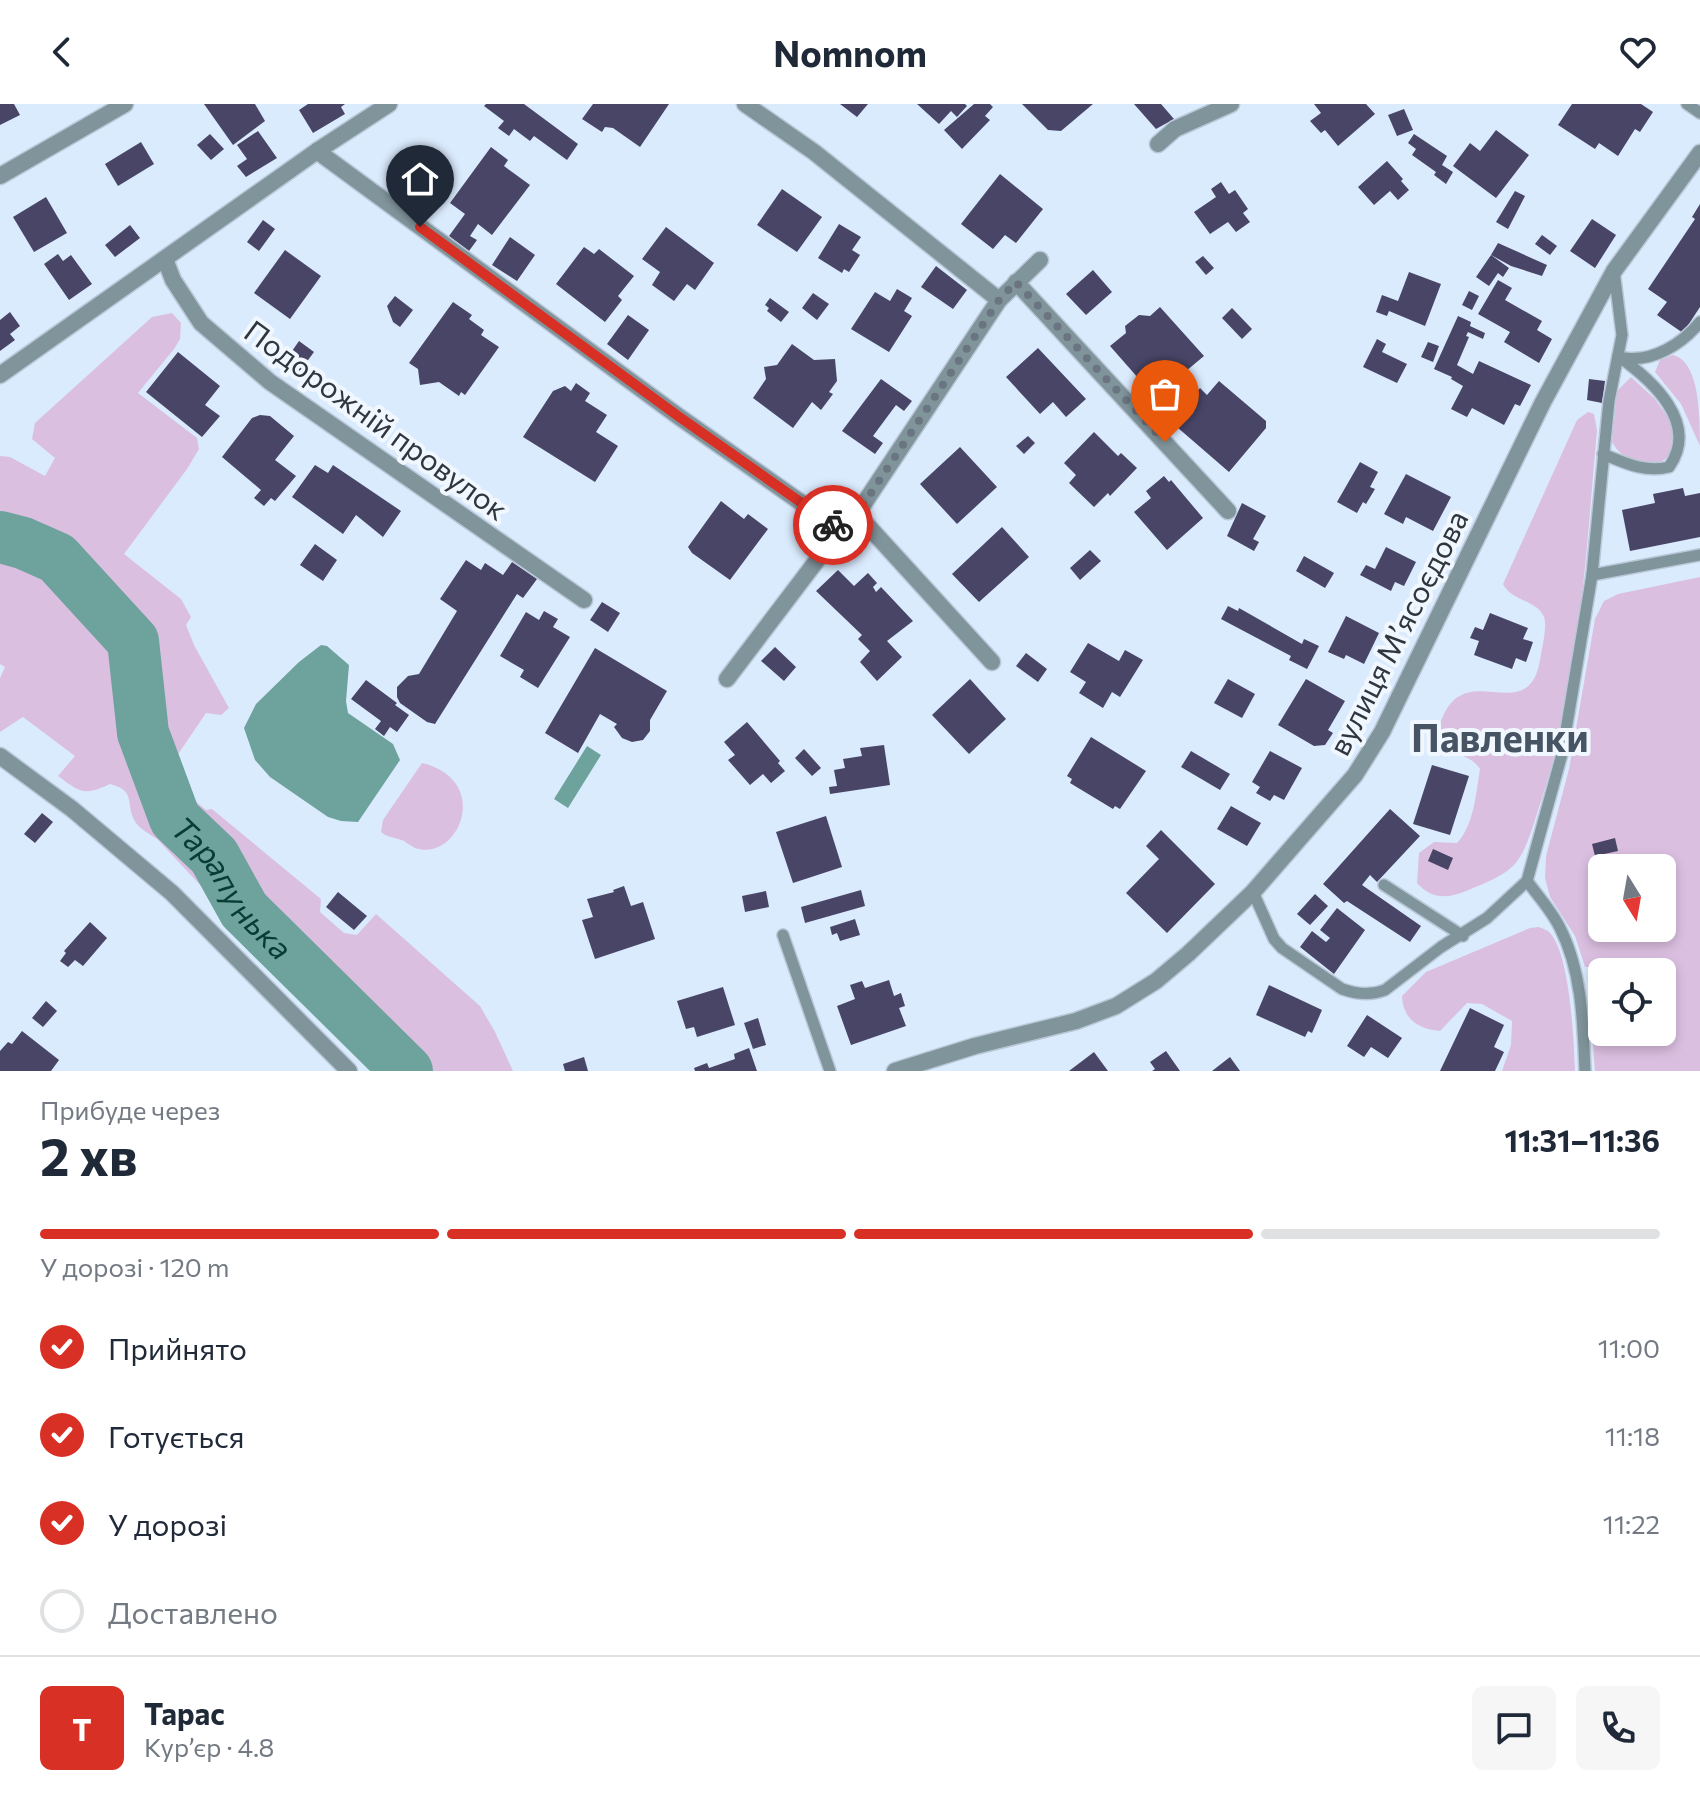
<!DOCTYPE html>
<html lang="uk">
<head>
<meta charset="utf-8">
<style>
  :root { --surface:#fff; --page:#f6f6f7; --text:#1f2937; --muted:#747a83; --line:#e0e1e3; --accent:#d93025 }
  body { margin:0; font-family:Commissioner,sans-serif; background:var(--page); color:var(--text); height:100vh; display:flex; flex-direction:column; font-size:30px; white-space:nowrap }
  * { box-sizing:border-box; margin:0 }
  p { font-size:26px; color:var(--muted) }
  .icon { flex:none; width:44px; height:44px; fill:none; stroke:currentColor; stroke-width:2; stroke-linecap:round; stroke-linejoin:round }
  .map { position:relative; height:967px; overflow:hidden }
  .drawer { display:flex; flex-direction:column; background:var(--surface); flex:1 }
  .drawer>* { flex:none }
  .needle { width:52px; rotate:169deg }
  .fabs { position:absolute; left:1588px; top:750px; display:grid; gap:16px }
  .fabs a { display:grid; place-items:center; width:88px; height:88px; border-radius:12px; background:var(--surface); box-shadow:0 4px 12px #0003; font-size:40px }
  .pin { position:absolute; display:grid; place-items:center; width:68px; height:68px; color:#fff; margin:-82px -34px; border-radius:50% 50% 50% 0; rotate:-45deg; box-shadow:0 0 8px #0007 }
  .pin .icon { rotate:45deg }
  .courier { position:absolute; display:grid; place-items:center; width:80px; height:80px; margin:-40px; border:6px solid #d93025; border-radius:50%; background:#fff; color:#222; box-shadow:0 2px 10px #0007 }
  .headline em { font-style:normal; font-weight:700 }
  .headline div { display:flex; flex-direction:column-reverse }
  .headline { display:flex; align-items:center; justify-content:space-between; height:136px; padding:0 40px }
  h1 { font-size:52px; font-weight:700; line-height:60px }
  .bar { display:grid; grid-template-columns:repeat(4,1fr); gap:12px 8px; align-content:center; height:96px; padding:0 40px }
  .bar i { height:10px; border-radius:6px; background:var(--line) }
  .bar .selected { background:var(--accent) }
  .bar p { grid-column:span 4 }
  .line { display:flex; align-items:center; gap:20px; padding:0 40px; border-top:2px solid var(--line) }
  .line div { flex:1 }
  .round { display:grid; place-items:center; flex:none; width:84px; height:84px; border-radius:12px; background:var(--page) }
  ol { padding:0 40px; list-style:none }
  li { display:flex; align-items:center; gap:24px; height:88px }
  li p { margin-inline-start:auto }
  li .icon { padding:8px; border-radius:50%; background:var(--accent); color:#fff; stroke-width:4 }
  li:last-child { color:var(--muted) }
  li i { width:44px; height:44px; border:4px solid var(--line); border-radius:50% }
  header { display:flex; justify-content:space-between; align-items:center; height:104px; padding:0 40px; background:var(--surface); font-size:36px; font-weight:700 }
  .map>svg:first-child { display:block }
  .green { fill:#dbbfe1; fill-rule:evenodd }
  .water { fill:#6ea39d }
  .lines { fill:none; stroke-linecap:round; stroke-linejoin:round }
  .river { stroke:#6ea39d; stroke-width:52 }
  .building { fill:#484567 }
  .lane-casing { stroke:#b9c7d7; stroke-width:14 }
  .street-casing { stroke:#b9c7d7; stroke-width:19 }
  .lane { stroke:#80949b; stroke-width:11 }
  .street { stroke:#80949b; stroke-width:16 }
  .done { stroke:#6b7581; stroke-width:8; stroke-dasharray:0 14.4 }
  .route { stroke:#d93025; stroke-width:10 }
  .labels { text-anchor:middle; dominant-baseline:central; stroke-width:8; stroke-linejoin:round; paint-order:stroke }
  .street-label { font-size:30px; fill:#2f363d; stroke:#f1f7ff }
  .water-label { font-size:32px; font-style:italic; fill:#063b36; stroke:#f1f7ff }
  .district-label { font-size:38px; font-weight:bold; fill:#475464; stroke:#f1f7ff }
</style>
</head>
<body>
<header><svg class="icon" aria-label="back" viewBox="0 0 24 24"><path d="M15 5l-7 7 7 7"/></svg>Nomnom<svg class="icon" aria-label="heart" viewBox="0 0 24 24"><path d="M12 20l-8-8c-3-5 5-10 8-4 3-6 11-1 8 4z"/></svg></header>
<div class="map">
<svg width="1700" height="967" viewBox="0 0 1700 967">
  <rect width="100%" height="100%" fill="#dbebfe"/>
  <g class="green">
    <path d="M172,209L181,219L180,235L174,245L138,289L197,334L199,345L187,365L124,450L181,495L191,513L186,521L194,541L229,604L221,611L206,609L164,671L206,706L212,705L321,795L320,808L344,829L357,831L376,810L480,902L495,928L513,967H382L366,948L263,848L157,735C150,730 141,726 136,719C124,701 138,687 110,680C84,692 81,689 58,672L75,652L23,613L0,628V574L5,563L0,560V352L10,353L45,372L55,354L32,335L35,319L152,213Z"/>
    <path d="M1673,251C1700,257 1700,314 1700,342L1681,300L1655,268L1660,256Z"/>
    <path d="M1631,273L1655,295L1667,312L1673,325L1670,351L1660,359C1641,359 1622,357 1612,338L1617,287Z"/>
    <path d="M1588,308L1594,310L1597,326C1586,448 1580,576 1542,694C1535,714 1530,738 1518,756C1508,771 1483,780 1466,787C1447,795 1431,795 1417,779L1419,749L1434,738L1457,739C1474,721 1476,689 1480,665C1471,650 1449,650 1436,637C1452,547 1513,616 1535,573C1538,567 1540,557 1541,550C1543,540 1547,522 1544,513C1537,496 1511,497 1503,480L1577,316Z"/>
    <path d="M1700,473V967H1595L1589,893L1602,892V928H1662V868H1615V862L1585,863L1575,832L1550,793L1545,774L1546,752L1569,665L1595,515L1604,497L1618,490ZM1602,764H1662V824H1602Z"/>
    <path d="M422,659C493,676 459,759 415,744C411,742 407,739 404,737C395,733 388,734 381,728L383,716Z"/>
    <path d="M1539,823C1543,825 1548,826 1550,829C1570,850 1574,938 1575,967H1502L1511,941L1512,917L1482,900L1467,899L1440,927C1419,925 1403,916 1402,892L1426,868L1530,824Z"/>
  </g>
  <g class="water">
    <path d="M321,541L327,542L349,561L346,597L348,609L393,640L400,656L358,718L341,717L328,713L270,673L255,656L244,624L256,600L299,558Z"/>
    <path d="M587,642L601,651L568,704L554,695Z"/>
  </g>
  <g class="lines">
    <path class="river" id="s1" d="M0,433L23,439L57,454L133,537L143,629L175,715L214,752L244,806L407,967"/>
  </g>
  <g class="building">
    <path d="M0,0H14L20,11L0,21Z"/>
    <path d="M204,0H255L265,17L233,41Z"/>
    <path d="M308,0H345L341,3L345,10L313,29L299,6Z"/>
    <path d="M486,0H524L578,40L567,56L534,32L530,37L514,25L509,32L498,24L504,17L484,2Z"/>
    <path d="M593,0H669L640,43L613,24L605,23L602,28L582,15Z"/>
    <path d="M840,0H868L857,13Z"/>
    <path d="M917,0H965L967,2L957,13L951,7L939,20Z"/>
    <path d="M974,0H990L993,3L985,12L990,16L962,45L944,26Z"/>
    <path d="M1022,0H1093L1061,27L1048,26Z"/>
    <path d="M1134,0H1161L1174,15L1156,25Z"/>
    <path d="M1314,0H1366L1375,10L1338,42L1325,26L1321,29L1310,17L1321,9Z"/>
    <path d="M1572,0H1641L1653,8L1640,28L1635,25L1618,52L1599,39L1595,45L1558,21Z"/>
    <path d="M1404,5L1413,26L1397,32L1388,11Z"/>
    <path d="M1496,26L1529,51L1496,94L1453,62L1470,39L1480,47Z"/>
    <path d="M258,27L277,54L246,73L237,62L247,55L237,41Z"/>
    <path d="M210,30L224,45L211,56L197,41Z"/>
    <path d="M1414,30L1447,52L1442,61L1453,68L1446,80L1434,71L1436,68L1412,51L1416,45L1408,39Z"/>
    <path d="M141,38L154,60L118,82L105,60Z"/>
    <path d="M491,43L508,56L504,62L530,81L492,131L478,120L470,132L477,136L469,147L449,132L465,110L450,99Z"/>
    <path d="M1387,57L1403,75L1401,77L1409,86L1398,96L1390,87L1374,101L1358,83Z"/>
    <path d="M1000,70L1043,105L1016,139L1005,131L993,145L961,120Z"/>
    <path d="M1221,78L1229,90L1235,86L1248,105L1243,109L1250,118L1236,128L1228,118L1210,130L1194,108L1216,93L1211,85Z"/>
    <path d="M782,85L822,113L797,148L757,121Z"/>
    <path d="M1515,87L1525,92L1508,125L1496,118Z"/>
    <path d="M46,93L67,129L34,148L13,113Z"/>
    <path d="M1700,100V203L1683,229L1657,211L1667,198L1648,185L1695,115L1692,113Z"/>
    <path d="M1592,115L1616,131L1595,164L1570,147Z"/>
    <path d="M263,116L275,125L259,147L247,138Z"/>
    <path d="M839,120L861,133L852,146L860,151L849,168L844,165L842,169L818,154Z"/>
    <path d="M130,121L140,134L115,153L105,141Z"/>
    <path d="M666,123L714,159L695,186L687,180L674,197L652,181L660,168L642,155Z"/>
    <path d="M1542,131L1557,142L1550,151L1535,140Z"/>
    <path d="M510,133L535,151L517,177L492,161Z"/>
    <path d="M1498,139L1547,161L1542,172L1511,162L1491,151Z"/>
    <path d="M584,143L594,150L599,145L634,172L618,192L622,196L605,218L556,180Z"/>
    <path d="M285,146L321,172L290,215L254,189Z"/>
    <path d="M58,150L63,157L71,151L92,180L69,196L44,160Z"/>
    <path d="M1491,151L1509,164L1503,173L1498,169L1489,182L1476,173Z"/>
    <path d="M1203,152L1214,164L1206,171L1195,158Z"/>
    <path d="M936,162L967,186L953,205L921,183Z"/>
    <path d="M1093,166L1112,188L1086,211L1066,190Z"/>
    <path d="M1409,168L1441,180L1425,222L1389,207L1387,212L1376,208L1382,191L1398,197Z"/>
    <path d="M1498,176L1512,184L1505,196L1542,217L1537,226L1552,235L1539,259L1504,238L1510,228L1478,210Z"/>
    <path d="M897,185L912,194L904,207L912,212L889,248L851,225L875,188L890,197Z"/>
    <path d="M1469,187L1479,192L1472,206L1462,201Z"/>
    <path d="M813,189L829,200L817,216L802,204Z"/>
    <path d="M395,192L413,206L400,223L393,218L387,202Z"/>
    <path d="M770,194L789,208L781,218L767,207L769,204L765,201Z"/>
    <path d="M453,198L472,211L469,215L484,226L481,231L499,243L465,291L461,288L459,292L439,278L420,281L418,265L409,259Z"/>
    <path d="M1160,203L1204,252L1180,272L1183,275L1169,289L1165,285L1153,296L1143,285L1146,283L1110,242L1126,229L1125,222L1139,211L1150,212Z"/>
    <path d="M1232,204L1252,225L1242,235L1222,214Z"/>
    <path d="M10,208L20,222L10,230L15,236L0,247V216Z"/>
    <path d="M628,211L649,226L628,256L607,240Z"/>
    <path d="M1458,212L1471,218L1470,222L1485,229L1483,235L1468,228L1466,232L1469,233L1457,261L1473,270L1479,257L1531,281L1520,302L1515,300L1504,321L1472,304L1467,313L1451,305L1463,282L1451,275L1452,273L1434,265Z"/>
    <path d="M1377,235L1386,240L1382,248L1407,260L1397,279L1363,263Z"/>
    <path d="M299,237L314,248L297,271L283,260Z"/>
    <path d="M1428,238L1439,242L1433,258L1421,253Z"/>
    <path d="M792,240L814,256L835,255L837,277L829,288L833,290L821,306L812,298L793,324L753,294L766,275L764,263L777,261Z"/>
    <path d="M1038,244L1086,295L1066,313L1053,298L1040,310L1006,273Z"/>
    <path d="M178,248L220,282L205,301L220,312L202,333L146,288Z"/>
    <path d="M881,275L912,297L904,307L896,301L873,332L883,339L875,350L842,327Z"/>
    <path d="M1589,275L1605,277L1602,299L1587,296Z"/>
    <path d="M1219,277L1266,317V324L1229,368L1170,317L1200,284L1207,291Z"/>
    <path d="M576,279L590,289L585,297L607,311L596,328L618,342L595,378L523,333L553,287L565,282L571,287Z"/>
    <path d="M260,311L270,312L294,332L275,356L296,372L275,397L271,394L264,402L254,394L261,386L222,353L252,314Z"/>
    <path d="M1094,328L1118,352L1121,349L1137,364L1110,392L1108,389L1094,403L1069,379L1076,371L1064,359Z"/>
    <path d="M1028,332L1035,339L1024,350L1016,342Z"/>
    <path d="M960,343L997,383L957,420L920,380Z"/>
    <path d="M1360,358L1378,368L1370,383L1375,385L1366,400L1363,398L1357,409L1337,398Z"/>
    <path d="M315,361L328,369L333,361L401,407L383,433L356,411L343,430L292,393Z"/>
    <path d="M1406,370L1451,393L1433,427L1406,413L1403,420L1384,410Z"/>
    <path d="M1164,372L1169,378L1171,376L1203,414L1167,446L1134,408L1151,394L1146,387Z"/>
    <path d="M1683,384L1685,392L1700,389V433L1630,447L1622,406L1655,399L1653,390Z"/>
    <path d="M721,397L744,415L748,410L768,425L730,476L692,449L688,443Z"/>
    <path d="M1242,399L1266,412L1253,435L1259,438L1254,447L1227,432Z"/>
    <path d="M1002,423L1029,453L979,498L952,470Z"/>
    <path d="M315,440L337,456L323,477L300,461Z"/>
    <path d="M1386,443L1416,458L1404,482L1395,478L1391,487L1360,471L1366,461L1375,465Z"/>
    <path d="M1090,446L1101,457L1080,476L1070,464Z"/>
    <path d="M1304,452L1334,469L1325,484L1296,467Z"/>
    <path d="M466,456L481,466L485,459L503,471L512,458L537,475L523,494L517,490L435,620L427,618L400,599L397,593V583L408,572L419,570L457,507L440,495Z"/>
    <path d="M838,466L854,482L868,469L877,479L873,483L876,488L881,483L913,517L887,537L902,553L877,577L860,558L870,547L858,535L862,531L816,487Z"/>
    <path d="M602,498L620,509L608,528L590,516Z"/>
    <path d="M1228,502L1238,507L1239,504L1302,540L1304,535L1319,542L1307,565L1289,556L1291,552L1221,515Z"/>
    <path d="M544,507L558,515L553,523L570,533L538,584L520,573L524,566L500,552L526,508L539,516Z"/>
    <path d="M1490,509L1528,524L1523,535L1533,538L1526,558L1516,554L1512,565L1474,551L1479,537L1470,534L1475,523L1483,526Z"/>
    <path d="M1346,512L1379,529L1364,560L1346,551L1344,555L1328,548Z"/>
    <path d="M1088,539L1119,557L1125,546L1143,556L1120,593L1112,588L1103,604L1079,589L1086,578L1070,568Z"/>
    <path d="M775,543L796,563L784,577L761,557Z"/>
    <path d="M595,544L667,587L650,616V627L643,636L632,638L622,634L614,623L617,620L600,610L578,649L545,629Z"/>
    <path d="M1026,549L1047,565L1038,578L1016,562Z"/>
    <path d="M970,575L1006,615L969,650L932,611Z"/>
    <path d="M1228,575L1255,590L1242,614L1214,599Z"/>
    <path d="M1306,575L1345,597L1328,626L1333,629L1325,641L1314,642L1278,621Z"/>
    <path d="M366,576L397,599L395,601L409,611L397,628L390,623L384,632L375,625L381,617L351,595Z"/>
    <path d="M747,618L780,657L778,659L785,667L771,679L763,670L750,681L728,656L735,651L724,638Z"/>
    <path d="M1091,633L1146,667L1120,705L1115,702L1113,705L1070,679L1072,675L1067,672Z"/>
    <path d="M884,641L890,681L830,690L829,683L837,682L834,666L845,664L843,655L862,652L860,644Z"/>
    <path d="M804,645L821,664L812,672L795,654Z"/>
    <path d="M1191,647L1230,670L1220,686L1181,663Z"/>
    <path d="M1270,647L1302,664L1284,696L1274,691L1270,697L1256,689L1260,683L1252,678Z"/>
    <path d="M1432,661L1469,672L1450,731L1413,720Z"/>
    <path d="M1231,702L1261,719L1247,742L1217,725Z"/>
    <path d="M1390,705L1420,732L1377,778L1370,771L1362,781L1421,822L1410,838L1347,797L1344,799L1323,780Z"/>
    <path d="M42,709L53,718L35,739L24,730Z"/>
    <path d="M826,712L842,763L793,779L776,728Z"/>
    <path d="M1161,726L1215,780L1167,829L1126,789L1159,755L1146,742Z"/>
    <path d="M1615,734L1618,747L1595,752L1592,740Z"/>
    <path d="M1433,745L1453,754L1448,766L1428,757Z"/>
    <path d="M624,782L631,802L643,798L655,835L595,855L582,816L593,813L587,795L614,788L613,786Z"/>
    <path d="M861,786L865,802L805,819L801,803Z"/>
    <path d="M766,787L769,803L745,808L742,792Z"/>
    <path d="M338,788L367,812L354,826L326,803Z"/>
    <path d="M1315,790L1328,802L1310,821L1297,810Z"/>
    <path d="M1337,804L1365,826L1334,870L1300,843L1312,827L1326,838L1330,834L1320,826Z"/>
    <path d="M855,815L860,831L840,837L837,829L832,831L830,823Z"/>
    <path d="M90,818L107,834L83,862L75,856L68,863L60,857L66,849L64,847Z"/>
    <path d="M889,876L894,892L901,889L905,902L899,904L906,922L851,941L837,902L855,895L850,881L862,877L865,884Z"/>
    <path d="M1269,881L1322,906L1312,929L1308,927L1305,933L1256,911Z"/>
    <path d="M723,883L735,921L697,933L694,923L686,925L677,897Z"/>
    <path d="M46,897L57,907L43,923L32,914Z"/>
    <path d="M1470,904L1504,921L1494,943L1504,948L1495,967H1440Z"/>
    <path d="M1367,911L1402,934L1388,954L1371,943L1364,953L1347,942Z"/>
    <path d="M758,914L766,941L753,945L744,919Z"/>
    <path d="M22,927L59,956L51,967H0V947L8,938L12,940Z"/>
    <path d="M749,944L757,967H695L694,964L707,959L709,964L735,955L734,950Z"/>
    <path d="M1166,947L1180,967H1152L1155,965L1150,958Z"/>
    <path d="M1094,948L1108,967H1069Z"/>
    <path d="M584,953L588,967H565L563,960Z"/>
    <path d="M1230,953L1240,967H1212Z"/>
  </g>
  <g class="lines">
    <g class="lane-casing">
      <g id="lane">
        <path d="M1687,0L1700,9"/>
        <path d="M1625,254C1653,258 1682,240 1700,218"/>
        <path d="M1603,350C1625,359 1645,369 1669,363C1700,319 1652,276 1618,252"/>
        <path d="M1592,471L1700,451"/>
        <path d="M1527,777C1538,792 1552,807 1560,824C1582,867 1583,919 1585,967"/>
        <path d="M1384,781L1463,832"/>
        <path d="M1253,788L1274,835L1282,844L1342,885C1356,890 1370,892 1385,886L1441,843L1487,814L1527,777L1562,650L1592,471L1609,297L1622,231L1614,167"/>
        <path d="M783,831L830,967"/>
      </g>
    </g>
    <g class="street-casing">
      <g id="street">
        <path d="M745,0L814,48L999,196"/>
        <path d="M1158,40L1175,25L1231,0"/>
        <path d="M317,47L678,312L840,426"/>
        <path d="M0,72L125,0"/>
        <path d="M165,155L173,176L201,219L270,278L584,496"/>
        <path d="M1016,178L1228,407"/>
        <path d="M0,271L317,47L389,0"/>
        <path d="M857,410L999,196L1040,156"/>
        <path d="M727,575L840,426L857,410L992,558"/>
        <path d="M0,652L72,705L172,789L349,967"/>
        <path d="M895,967L975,942L1076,917L1116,902L1156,877L1188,850L1253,788L1355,671L1382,628L1543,298L1614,167L1700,49"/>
      </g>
    </g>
    <use href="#lane" class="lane"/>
    <use href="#street" class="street"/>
  </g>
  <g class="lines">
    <path class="done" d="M833,421L840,426L857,410L999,196L1016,178L1165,338"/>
    <path class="route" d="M420,123L678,312L833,421"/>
  </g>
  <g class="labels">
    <g class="street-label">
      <text transform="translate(377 315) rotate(36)">Подорожній провулок</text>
      <text transform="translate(1397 528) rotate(-63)">вулиця Мʼясоєдова</text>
    </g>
    <g class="water-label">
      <text stroke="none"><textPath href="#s1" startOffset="448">Тарапунька</textPath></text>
    </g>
    <g class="district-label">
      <text x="1500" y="632">Павленки</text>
    </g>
  </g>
</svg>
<div class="fabs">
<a><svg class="needle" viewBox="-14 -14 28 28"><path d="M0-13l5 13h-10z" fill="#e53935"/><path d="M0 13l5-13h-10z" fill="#747a83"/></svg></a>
<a><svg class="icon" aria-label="locate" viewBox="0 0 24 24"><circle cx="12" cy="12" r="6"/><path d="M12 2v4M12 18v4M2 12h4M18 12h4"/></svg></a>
</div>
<div class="pin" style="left:1165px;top:338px;background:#ea580c"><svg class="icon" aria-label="bag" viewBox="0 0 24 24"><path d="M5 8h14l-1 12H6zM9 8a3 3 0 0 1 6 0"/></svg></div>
<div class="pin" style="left:420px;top:123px;background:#1f2937"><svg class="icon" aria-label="home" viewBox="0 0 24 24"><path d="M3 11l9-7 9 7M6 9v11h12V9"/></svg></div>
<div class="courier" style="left:833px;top:421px"><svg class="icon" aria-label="bike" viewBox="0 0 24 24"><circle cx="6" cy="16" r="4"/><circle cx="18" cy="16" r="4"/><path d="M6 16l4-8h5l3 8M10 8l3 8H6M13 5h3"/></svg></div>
</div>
<section class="drawer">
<div class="headline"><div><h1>2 хв</h1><p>Прибуде через</p></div><em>11:31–11:36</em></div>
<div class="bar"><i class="selected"></i><i class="selected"></i><i class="selected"></i><i></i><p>У дорозі · 120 m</p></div>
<ol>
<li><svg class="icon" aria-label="check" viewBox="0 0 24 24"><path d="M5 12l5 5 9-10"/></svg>Прийнято<p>11:00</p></li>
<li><svg class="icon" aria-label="check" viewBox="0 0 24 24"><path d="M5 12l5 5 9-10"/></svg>Готується<p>11:18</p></li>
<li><svg class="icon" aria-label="check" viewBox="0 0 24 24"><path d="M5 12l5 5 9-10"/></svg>У дорозі<p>11:22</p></li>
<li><i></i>Доставлено</li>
</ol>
<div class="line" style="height:144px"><b class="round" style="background:var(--accent);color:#fff">Т</b><div><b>Тарас</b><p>Кур’єр · 4.8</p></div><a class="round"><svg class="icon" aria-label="chat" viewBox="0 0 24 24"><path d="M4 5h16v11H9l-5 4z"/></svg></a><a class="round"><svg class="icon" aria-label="phone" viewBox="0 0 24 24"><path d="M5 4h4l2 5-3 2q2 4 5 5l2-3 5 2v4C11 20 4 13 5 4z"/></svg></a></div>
</section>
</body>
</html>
